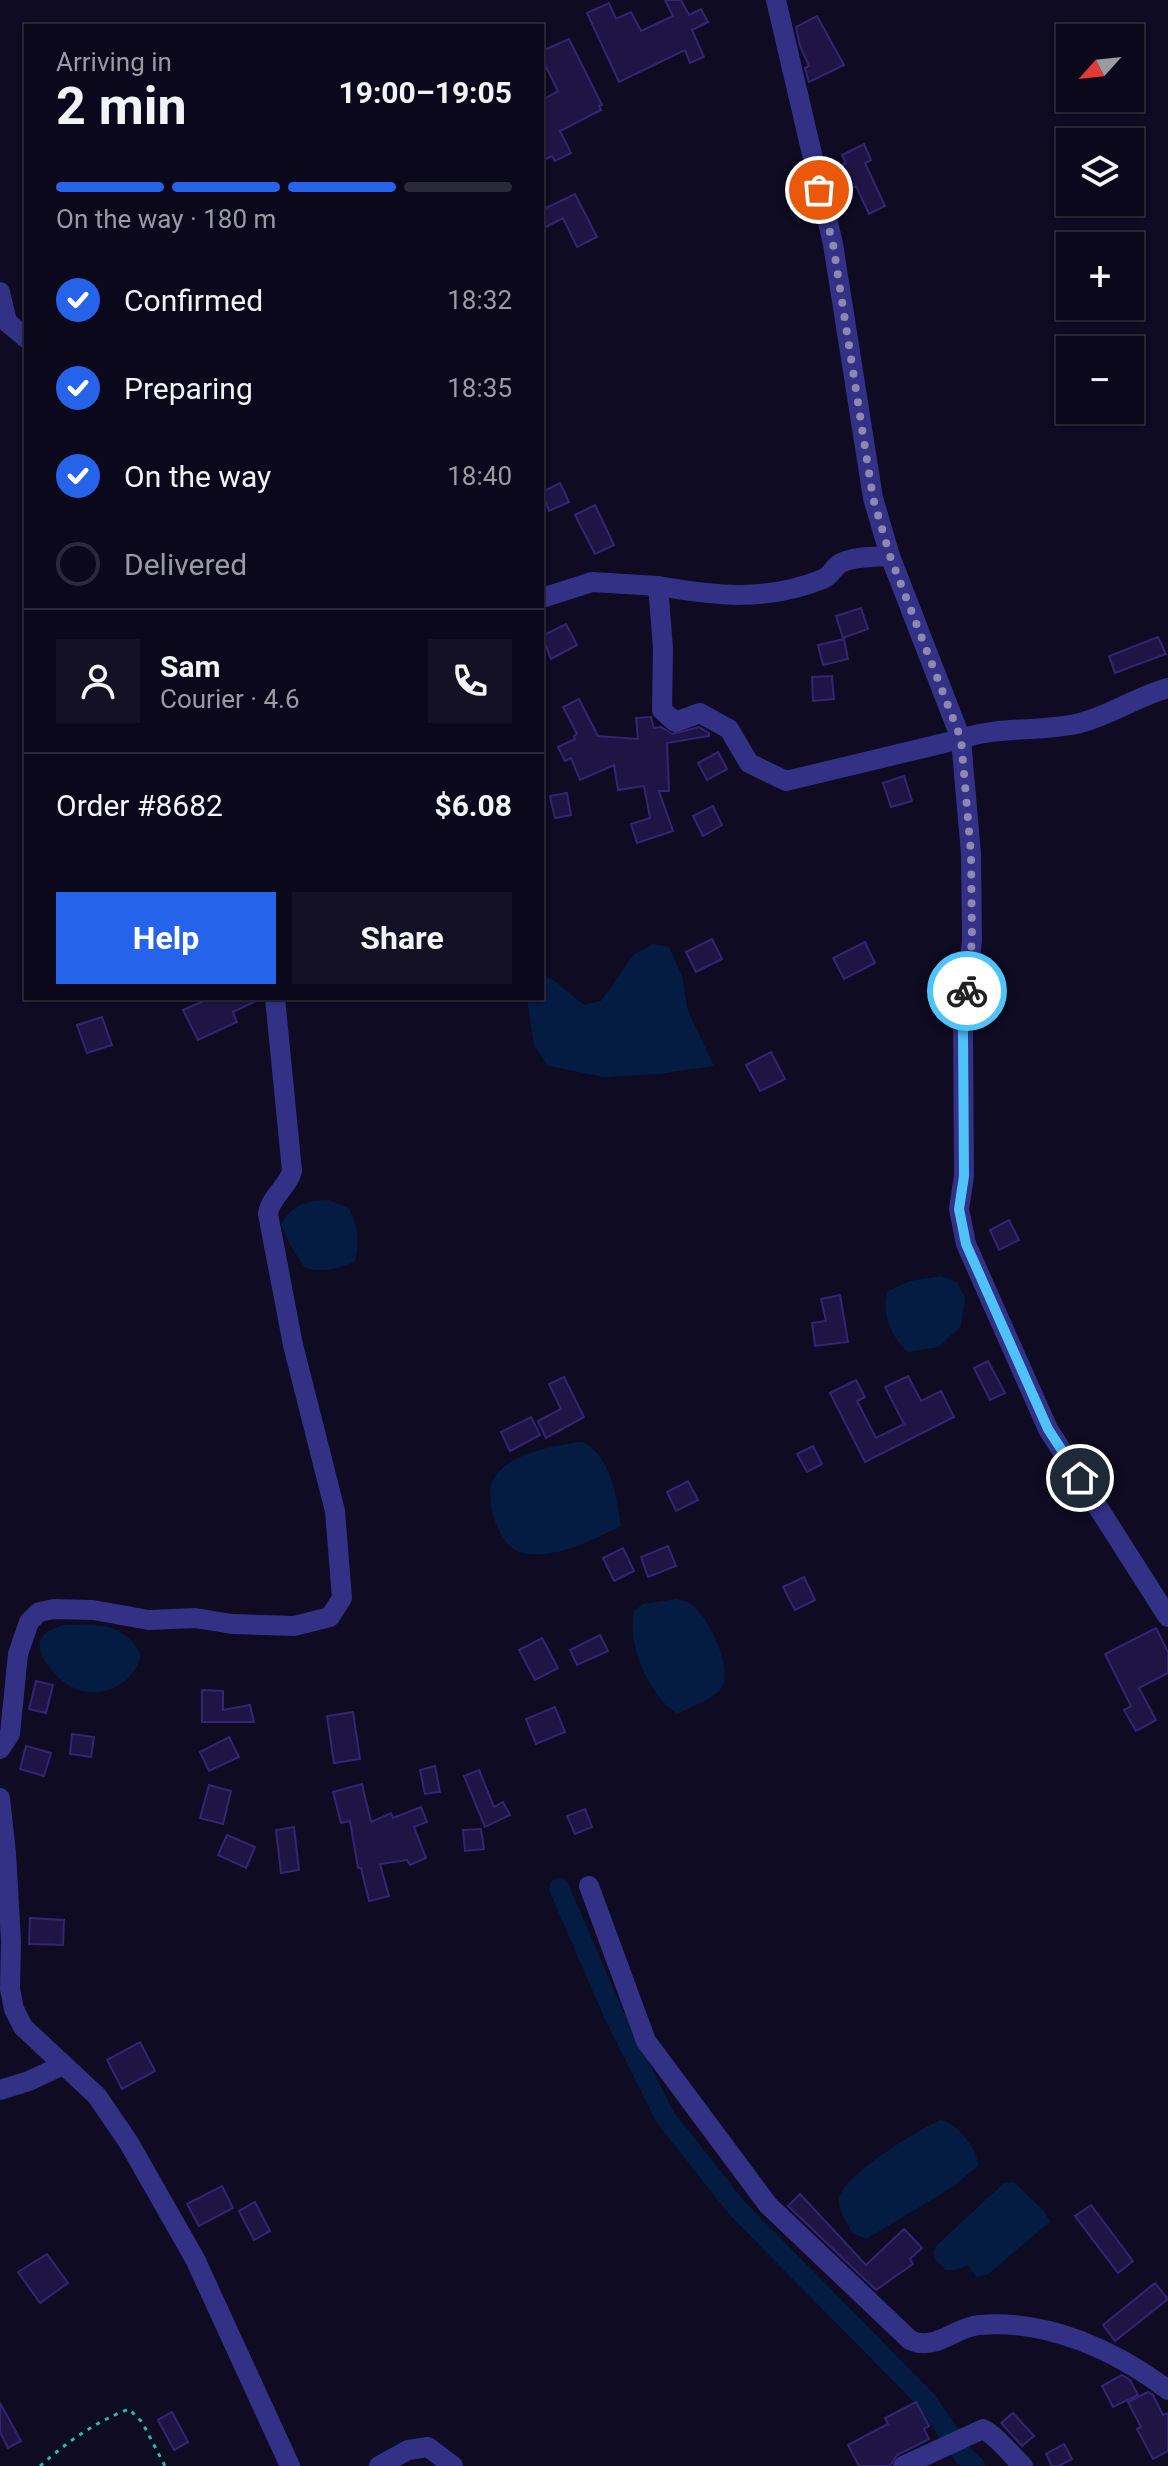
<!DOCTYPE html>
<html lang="en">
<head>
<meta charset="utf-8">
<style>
  :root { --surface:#0a081a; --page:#131123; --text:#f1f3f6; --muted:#999aa2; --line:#2a2939; --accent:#2563eb }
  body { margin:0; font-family:Roboto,sans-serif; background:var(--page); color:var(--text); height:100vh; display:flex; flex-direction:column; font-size:30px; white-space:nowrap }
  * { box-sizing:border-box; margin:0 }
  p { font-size:26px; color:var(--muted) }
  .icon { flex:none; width:44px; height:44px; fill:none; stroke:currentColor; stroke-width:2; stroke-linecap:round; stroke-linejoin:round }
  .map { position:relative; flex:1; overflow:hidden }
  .side { position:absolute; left:24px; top:24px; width:520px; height:976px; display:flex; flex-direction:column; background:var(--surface); border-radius:0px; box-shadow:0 2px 6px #0004,0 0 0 2px var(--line) }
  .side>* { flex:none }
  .needle { width:52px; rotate:243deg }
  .buttons { position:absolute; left:1056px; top:24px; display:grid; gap:16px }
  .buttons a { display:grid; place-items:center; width:88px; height:88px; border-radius:0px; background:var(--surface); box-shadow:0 2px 6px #0004,0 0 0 2px var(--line); font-size:40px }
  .pin { position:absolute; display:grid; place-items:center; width:68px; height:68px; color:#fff; margin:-34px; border:4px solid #fff; border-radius:50%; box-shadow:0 2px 8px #0007 }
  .courier { position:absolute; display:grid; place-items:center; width:80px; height:80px; margin:-40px; border:6px solid #4fc3f7; border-radius:50%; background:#fff; color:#222; box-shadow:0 2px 10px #0007 }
  .headline em { font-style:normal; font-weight:700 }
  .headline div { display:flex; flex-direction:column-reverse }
  .headline { display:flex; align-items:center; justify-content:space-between; height:136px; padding:0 32px }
  h1 { font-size:52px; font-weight:700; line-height:60px }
  .bar { display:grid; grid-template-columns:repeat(4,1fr); gap:12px 8px; align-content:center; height:96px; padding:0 32px }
  .bar i { height:10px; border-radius:6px; background:var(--line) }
  .bar .active { background:var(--accent) }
  .bar p { grid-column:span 4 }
  .line { display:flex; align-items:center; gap:20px; padding:0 32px; border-top:2px solid var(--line) }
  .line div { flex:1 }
  .round { display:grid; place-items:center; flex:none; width:84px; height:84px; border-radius:0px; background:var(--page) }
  ol { padding:0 32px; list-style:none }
  li { display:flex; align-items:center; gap:24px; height:88px }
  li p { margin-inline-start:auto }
  li .icon { padding:8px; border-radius:50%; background:var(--accent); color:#fff; stroke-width:4 }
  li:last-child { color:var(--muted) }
  li i { width:44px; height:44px; border:4px solid var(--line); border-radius:50% }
  .cta { display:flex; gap:16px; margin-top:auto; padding:16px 32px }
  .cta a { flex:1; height:92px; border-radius:0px; background:var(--accent); color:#fff; font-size:32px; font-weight:700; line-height:92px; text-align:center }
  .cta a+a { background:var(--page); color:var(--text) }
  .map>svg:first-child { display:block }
  .water { fill:#041c42 }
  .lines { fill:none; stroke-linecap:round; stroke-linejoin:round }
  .canal { stroke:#041c42; stroke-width:20 }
  .building { fill:#1e1545; stroke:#322574; stroke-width:2 }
  .path { stroke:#21beb1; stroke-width:3; stroke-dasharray:4 6; stroke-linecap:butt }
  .minor { stroke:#323186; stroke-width:20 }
  .done { stroke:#8d88b2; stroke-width:8; stroke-dasharray:0 14.4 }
  .route { stroke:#4fc3f7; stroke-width:10 }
</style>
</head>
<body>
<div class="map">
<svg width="1168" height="2466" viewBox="0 0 1168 2466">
  <rect width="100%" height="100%" fill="#0e0b22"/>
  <g class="water">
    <path d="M653,944L669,947L682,976L688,1011L714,1066L659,1074L604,1077L548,1066L534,1046L527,998H542V977L552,979L584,1005L601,1001L634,954Z"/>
    <path d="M329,1200L349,1208C358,1228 360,1240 355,1261C337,1269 325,1273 305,1268L289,1243L281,1224C294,1203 306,1201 329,1200Z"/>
    <path d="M941,1276L957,1282L965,1298L961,1326L938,1347L908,1352C892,1339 880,1312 888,1291L910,1281Z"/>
    <path d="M583,1442C612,1458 616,1496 621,1526C594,1539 563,1556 533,1554C528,1554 519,1553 515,1550C497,1540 483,1495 494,1478C507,1454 558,1444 583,1442Z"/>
    <path d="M676,1599C680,1600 684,1601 688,1602C707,1612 736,1671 720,1690C710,1701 690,1707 677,1714C648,1693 627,1646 634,1611L643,1604Z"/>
    <path d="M63,1625C98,1625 123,1620 141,1655C134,1685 100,1701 72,1687C58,1680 32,1654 42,1637C46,1630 57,1628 63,1625Z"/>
    <path d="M941,2120C958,2125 978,2148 978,2166L951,2188L866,2239L852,2233C847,2223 838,2210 839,2199C842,2176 920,2128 941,2120Z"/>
    <path d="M1014,2182L1044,2211L1050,2222L987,2275L976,2277L968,2265L956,2270H946L937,2262L933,2253L937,2245L1004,2183Z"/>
  </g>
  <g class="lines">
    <path class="canal" d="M559,1888L614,2015L665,2117L737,2208L926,2400L965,2457L975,2466"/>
  </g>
  <g class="building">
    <path d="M665,0H681L689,15L701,9L708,22L692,30L704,57L690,63L685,50L619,82L587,13L609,3L616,19L631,12L641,31L673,16Z"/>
    <path d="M817,16L844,65L809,82L805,68L809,66L800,46L796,27Z"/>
    <path d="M569,39L602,105L599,106L601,110L560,131L571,153L555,161L552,156L542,161V100L558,91L542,59V51Z"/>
    <path d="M864,144L871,160L865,163L885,206L869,214L856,186L836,196L829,171L846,163L842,155Z"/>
    <path d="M575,194L597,237L577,247L563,218L542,229V210Z"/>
    <path d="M560,483L569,502L549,511L542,492Z"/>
    <path d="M595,505L614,545L595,554L575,515Z"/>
    <path d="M861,608L868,629L843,638L836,616Z"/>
    <path d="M566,624L577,645L551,659L542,636Z"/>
    <path d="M1158,637L1166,654L1115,673L1109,656Z"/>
    <path d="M844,639L848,659L823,665L818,645Z"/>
    <path d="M832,676L834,699L813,701L812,677Z"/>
    <path d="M579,699L598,736L638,739L636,718L651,717L654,728L661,727L672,734L699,727L709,733V736L667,743L669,791H659L673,831L637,843L631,824L650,818L644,786L618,790L614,765L580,780L571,758L565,761L558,747L575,739L574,736L577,734L563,707Z"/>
    <path d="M718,752L727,769L707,780L698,763Z"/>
    <path d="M904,776L912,801L891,807L883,783Z"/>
    <path d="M567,793L571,815L555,818L550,796Z"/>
    <path d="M713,806L722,825L703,836L693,816Z"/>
    <path d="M712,939L722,959L696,972L686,952Z"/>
    <path d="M865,942L875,963L844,979L833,958Z"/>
    <path d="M210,998H262L233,1012L237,1022L198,1040L183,1010Z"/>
    <path d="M102,1017L112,1045L87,1053L77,1025Z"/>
    <path d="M771,1052L785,1079L760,1091L746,1065Z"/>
    <path d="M1009,1220L1019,1240L999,1250L990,1230Z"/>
    <path d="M840,1295L848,1342L815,1346L812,1323L826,1321L821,1299Z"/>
    <path d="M988,1361L1005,1393L990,1400L974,1368Z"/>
    <path d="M908,1376L921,1401L941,1391L954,1417L865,1462L830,1393L856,1380L865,1397L857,1401L876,1438L904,1424L885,1387Z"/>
    <path d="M564,1377L584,1417L546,1438L538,1421L561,1409L549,1384Z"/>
    <path d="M531,1417L540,1435L510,1451L501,1432Z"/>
    <path d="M813,1446L822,1464L807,1472L797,1454Z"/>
    <path d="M688,1481L698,1500L676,1511L667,1492Z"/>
    <path d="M668,1546L676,1566L648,1577L641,1557Z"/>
    <path d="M623,1548L634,1571L614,1581L603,1558Z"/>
    <path d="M804,1577L815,1600L795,1610L783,1587Z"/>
    <path d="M1156,1628L1168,1652V1673L1139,1688L1156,1720L1136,1731L1124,1710L1131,1706L1105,1654Z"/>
    <path d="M600,1635L608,1651L577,1665L570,1650Z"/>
    <path d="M542,1638L558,1668L535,1680L519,1650Z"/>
    <path d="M36,1681L53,1685L46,1713L29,1709Z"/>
    <path d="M202,1690L223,1691V1710L250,1705L254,1722H202Z"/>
    <path d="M555,1707L565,1732L536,1744L526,1719Z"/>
    <path d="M353,1712L360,1759L334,1763L327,1716Z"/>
    <path d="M72,1734L94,1737L91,1757L70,1754Z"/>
    <path d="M229,1737L239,1757L209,1771L200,1752Z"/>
    <path d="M26,1746L51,1753L44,1776L20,1769Z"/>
    <path d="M435,1766L440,1792L425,1794L420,1770Z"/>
    <path d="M479,1770L494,1807L503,1802L510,1815L485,1827L464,1776Z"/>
    <path d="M362,1784L371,1822L391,1813L393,1818L421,1807L427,1822L414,1827L426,1858L410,1865L407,1860L380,1864L389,1896L369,1901L361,1868H358L350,1821L341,1823L333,1792Z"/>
    <path d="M209,1785L231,1791L223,1824L200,1818Z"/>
    <path d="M585,1809L592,1827L575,1834L567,1816Z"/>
    <path d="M294,1827L299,1870L281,1873L276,1830Z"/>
    <path d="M481,1829L484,1849L465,1851L463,1830Z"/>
    <path d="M227,1835L255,1847L246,1868L218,1855Z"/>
    <path d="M30,1918L64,1920L63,1945L29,1944Z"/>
    <path d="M140,2042L155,2071L122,2089L107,2060Z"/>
    <path d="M222,2186L233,2208L199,2226L187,2204Z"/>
    <path d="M800,2194L866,2265L904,2229L922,2248L910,2259L913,2264L876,2290L788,2206Z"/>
    <path d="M255,2202L270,2231L254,2240L239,2211Z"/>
    <path d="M1091,2205L1133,2261L1118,2273L1075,2216Z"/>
    <path d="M47,2254L68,2283L40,2303L18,2272Z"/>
    <path d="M1155,2283L1168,2299L1115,2341L1103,2325Z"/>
    <path d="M1122,2375L1130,2380L1138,2395L1113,2407L1102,2386Z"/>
    <path d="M1148,2392L1153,2395L1163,2415L1168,2413V2451L1153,2459L1137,2429L1141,2427L1128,2402Z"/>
    <path d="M916,2402L929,2426L924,2429L929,2439L897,2455L890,2466H859L848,2445L888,2424L885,2418Z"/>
    <path d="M0,2403L21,2441L8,2448L0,2432Z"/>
    <path d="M172,2412L188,2442L174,2450L158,2420Z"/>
    <path d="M1013,2413L1034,2436L1022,2446L1001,2423Z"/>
    <path d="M1064,2444L1072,2459L1059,2466H1052L1046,2454Z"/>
  </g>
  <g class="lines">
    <path class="path" d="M40,2466C67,2442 95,2422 129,2409L142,2422L165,2466"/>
    <g class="minor">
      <path d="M776,0L833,244L873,498L890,556L961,739L971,854L972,940L963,1030L964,1176L959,1209L966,1244L1048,1429L1168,1617"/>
      <path d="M0,292L7,322L26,338"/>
      <path d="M658,586C716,596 766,602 823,579C832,575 833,567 841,563C854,556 875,557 890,556"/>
      <path d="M542,598L592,582L658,586L663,648L662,710L675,722L700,713L729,729L749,763L786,781L961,739C1001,725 1039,733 1080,723C1111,715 1138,696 1168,688"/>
      <path d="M0,1749L10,1734L18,1654L29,1622L39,1612L54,1609L93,1610L149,1620L195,1618L232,1624L294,1626L330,1617L342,1598L335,1511L293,1345L268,1214C270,1197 288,1187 292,1171L275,998"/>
      <path d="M0,1798L6,1853L11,1941L10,1989L14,2009L23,2027L97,2096L129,2143L195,2259L290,2466"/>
      <path d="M589,1886L646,2041L768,2205L910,2340C935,2352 955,2327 979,2325C1047,2319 1115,2350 1168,2390"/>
      <path d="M0,2090L29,2081L63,2065"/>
      <path d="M379,2466L408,2450L428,2447L453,2466"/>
      <path d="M903,2466L983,2429C998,2437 1010,2454 1023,2466"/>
    </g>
  </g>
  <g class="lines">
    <path class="done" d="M819,190L833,244L873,498L890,556L961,739L971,854L972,940L967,991"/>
    <path class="route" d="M967,991L963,1030L964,1176L959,1209L966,1244L1048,1429L1080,1478"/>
  </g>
</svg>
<div class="buttons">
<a><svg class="needle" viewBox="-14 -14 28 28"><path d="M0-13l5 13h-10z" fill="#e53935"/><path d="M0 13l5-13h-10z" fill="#999aa2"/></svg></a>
<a><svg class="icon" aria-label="layers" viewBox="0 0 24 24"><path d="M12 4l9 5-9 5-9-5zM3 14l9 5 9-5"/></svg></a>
<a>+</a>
<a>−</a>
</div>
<div class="pin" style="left:819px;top:190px;background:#ea580c"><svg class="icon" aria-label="bag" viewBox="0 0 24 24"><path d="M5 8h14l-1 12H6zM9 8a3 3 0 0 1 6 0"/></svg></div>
<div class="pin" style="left:1080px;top:1478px;background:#1f2937"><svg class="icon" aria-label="home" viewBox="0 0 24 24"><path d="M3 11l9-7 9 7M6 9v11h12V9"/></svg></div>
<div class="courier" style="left:967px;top:991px"><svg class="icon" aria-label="bike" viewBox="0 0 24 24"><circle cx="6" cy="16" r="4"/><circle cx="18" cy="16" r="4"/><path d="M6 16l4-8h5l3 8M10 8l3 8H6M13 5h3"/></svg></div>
<section class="side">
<div class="headline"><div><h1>2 min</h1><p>Arriving in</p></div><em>19:00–19:05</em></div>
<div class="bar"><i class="active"></i><i class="active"></i><i class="active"></i><i></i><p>On the way · 180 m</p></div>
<ol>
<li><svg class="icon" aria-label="check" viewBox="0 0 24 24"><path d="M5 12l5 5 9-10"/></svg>Confirmed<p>18:32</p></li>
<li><svg class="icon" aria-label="check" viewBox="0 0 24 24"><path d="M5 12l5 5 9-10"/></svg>Preparing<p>18:35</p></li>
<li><svg class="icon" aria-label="check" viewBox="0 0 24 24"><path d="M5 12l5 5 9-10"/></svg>On the way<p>18:40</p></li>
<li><i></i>Delivered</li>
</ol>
<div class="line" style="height:144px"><a class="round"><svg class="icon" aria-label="person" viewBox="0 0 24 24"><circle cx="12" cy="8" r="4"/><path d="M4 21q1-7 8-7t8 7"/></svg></a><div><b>Sam</b><p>Courier · 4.6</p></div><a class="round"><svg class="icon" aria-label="phone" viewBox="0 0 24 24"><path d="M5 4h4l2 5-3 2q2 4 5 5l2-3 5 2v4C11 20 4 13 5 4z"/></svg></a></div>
<div class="line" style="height:104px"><div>Order #8682</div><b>$6.08</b></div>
<div class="cta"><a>Help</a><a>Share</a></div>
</section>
</div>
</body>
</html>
